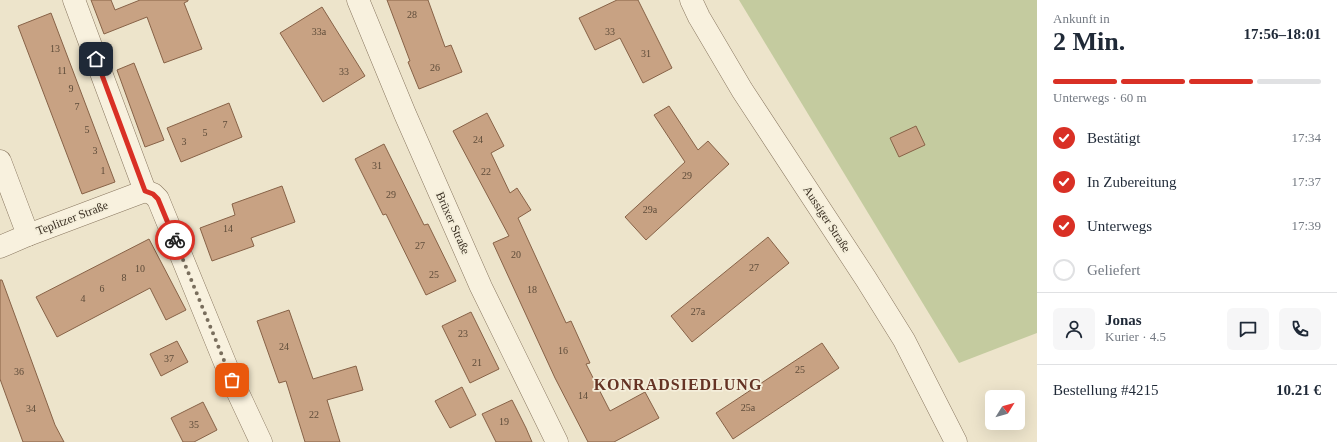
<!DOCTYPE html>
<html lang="de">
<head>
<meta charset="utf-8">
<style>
  :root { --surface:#fff; --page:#f6f6f7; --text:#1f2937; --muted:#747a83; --line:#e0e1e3; --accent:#d93025 }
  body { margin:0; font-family:"Times New Roman",serif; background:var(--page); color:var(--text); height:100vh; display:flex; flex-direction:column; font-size:15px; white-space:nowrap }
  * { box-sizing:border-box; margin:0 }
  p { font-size:13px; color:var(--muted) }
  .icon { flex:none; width:22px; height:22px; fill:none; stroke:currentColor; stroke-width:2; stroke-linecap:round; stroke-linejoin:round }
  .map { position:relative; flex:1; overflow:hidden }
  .details { display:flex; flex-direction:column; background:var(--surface); width:300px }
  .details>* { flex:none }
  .needle { width:26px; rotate:53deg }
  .buttons { position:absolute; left:985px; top:390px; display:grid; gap:8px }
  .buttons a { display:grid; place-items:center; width:40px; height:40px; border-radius:6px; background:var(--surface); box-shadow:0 4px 16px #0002; font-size:20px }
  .pin { position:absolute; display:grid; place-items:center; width:34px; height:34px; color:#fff; margin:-17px; border-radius:8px; box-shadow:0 2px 6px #0006 }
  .courier { position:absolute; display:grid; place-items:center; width:40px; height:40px; margin:-20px; border:3px solid #d93025; border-radius:50%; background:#fff; color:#222; box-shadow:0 1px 5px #0007 }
  .overview em { font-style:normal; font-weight:700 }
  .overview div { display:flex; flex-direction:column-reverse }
  .overview { display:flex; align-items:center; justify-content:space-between; height:68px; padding:0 16px }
  h1 { font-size:26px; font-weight:700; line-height:30px }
  .bar { display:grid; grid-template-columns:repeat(4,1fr); gap:6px 4px; align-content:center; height:48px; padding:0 16px }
  .bar i { height:5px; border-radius:3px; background:var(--line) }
  .bar .active { background:var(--accent) }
  .bar p { grid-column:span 4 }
  .line { display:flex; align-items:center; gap:10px; padding:0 16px; border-top:1px solid var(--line) }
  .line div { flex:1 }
  .round { display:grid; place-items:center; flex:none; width:42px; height:42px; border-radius:6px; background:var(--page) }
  ol { padding:0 16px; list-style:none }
  li { display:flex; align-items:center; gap:12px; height:44px }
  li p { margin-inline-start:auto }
  li .icon { padding:4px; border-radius:50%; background:var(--accent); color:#fff; stroke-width:4 }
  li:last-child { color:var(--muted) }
  li i { width:22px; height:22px; border:2px solid var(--line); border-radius:50% }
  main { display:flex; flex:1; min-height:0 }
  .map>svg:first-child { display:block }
  .green { fill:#c4cb9f }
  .building { fill:#c8a283; stroke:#876247 }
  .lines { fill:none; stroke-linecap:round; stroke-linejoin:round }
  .minor-casing { stroke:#897760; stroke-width:23 }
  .minor { stroke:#f8f1de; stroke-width:22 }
  .done { stroke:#796e5d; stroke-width:4; stroke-dasharray:0 7.2 }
  .route { stroke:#d93025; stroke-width:5 }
  .labels { text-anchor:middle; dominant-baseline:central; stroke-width:3.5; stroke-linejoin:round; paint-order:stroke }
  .number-label { font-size:10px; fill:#5e4c3a }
  .street-label { font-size:12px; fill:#3a2f22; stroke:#f4eeda }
  .district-label { font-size:16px; font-weight:bold; letter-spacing:1px; fill:#653324; stroke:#f4eeda }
</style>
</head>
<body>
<main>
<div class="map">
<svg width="1037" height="442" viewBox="0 0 1037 442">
  <rect width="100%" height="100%" fill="#ede4cb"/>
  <path class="green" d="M739,0H1037V333L959,363Z"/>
  <g class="building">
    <path d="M91,0H111L115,10L140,0H188V1L184,3L202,49L164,63L147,17L104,34Z"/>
    <path d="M387,0H428L445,47L451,45L462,72L419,89L408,62L410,61Z"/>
    <path d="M617,0H638L672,68L643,83L620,38L595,50L579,18Z"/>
    <path d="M322,7L365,76L323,102L280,33Z"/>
    <path d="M51,13L115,182L82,194L18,26Z"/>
    <path d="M134,63L164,140L145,147L117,70Z"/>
    <path d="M229,103L242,137L181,162L167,128Z"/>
    <path d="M669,106L698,150L708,141L729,164L646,240L625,217L685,162L654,115Z"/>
    <path d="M487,113L504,146L491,153L510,193L517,188L531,210L518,218L566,323L571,321L590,363L586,364L610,411L645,392L659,418L614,442H588L555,378L493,243L509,236L453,131Z"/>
    <path d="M916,126L925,145L899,157L890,138Z"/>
    <path d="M384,144L424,225L428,224L456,281L426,295L386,214L383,215L355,159Z"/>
    <path d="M282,186L295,222L251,238L254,246L212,261L200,228L235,215L232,204Z"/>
    <path d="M768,237L789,263L692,342L671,316Z"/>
    <path d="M149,239L186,310L166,320L150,288L57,337L36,297Z"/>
    <path d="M0,280H2L55,425L64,442H23L0,379Z"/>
    <path d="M289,310L313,379L356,366L363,390L327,400L340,442H305L286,381L279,383L257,321Z"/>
    <path d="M471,312L499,369L470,383L442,326Z"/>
    <path d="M177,341L188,362L161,376L150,354Z"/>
    <path d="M822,343L839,368L733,439L716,413Z"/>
    <path d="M462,387L476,415L450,428L435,401Z"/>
    <path d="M512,400L526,428L532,442H496L482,414Z"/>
    <path d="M203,402L217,430L194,442H183L171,418Z"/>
  </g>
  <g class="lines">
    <g class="minor-casing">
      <g id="minor">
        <path d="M74,0L145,191"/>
        <path d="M358,0L405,114L481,287L557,442"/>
        <path d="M691,0L699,17L742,90L866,279L904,340L956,442"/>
        <path d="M0,161L28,235"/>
        <path d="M145,191L153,194L158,199L232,380L261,442"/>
        <path d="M0,247L28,235L145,191"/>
      </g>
    </g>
    <use href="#minor" class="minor"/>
  </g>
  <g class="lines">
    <path class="done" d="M175,240L232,380"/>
    <path class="route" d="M96,59L145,191L153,194L158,199L175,240"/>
  </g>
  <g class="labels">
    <g class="number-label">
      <text x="412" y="14">28</text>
      <text x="319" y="31">33a</text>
      <text x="610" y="31">33</text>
      <text x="55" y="48">13</text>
      <text x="646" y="53">31</text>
      <text x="435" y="67">26</text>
      <text x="62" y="70">11</text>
      <text x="344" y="71">33</text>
      <text x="71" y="88">9</text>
      <text x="77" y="106">7</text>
      <text x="225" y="124">7</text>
      <text x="87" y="129">5</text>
      <text x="205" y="132">5</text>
      <text x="478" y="139">24</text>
      <text x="184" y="141">3</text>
      <text x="95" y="150">3</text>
      <text x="377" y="165">31</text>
      <text x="103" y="170">1</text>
      <text x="486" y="171">22</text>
      <text x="687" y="175">29</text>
      <text x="391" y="194">29</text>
      <text x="650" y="209">29a</text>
      <text x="228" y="228">14</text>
      <text x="420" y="245">27</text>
      <text x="516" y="254">20</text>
      <text x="754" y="267">27</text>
      <text x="140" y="268">10</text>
      <text x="434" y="274">25</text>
      <text x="124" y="277">8</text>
      <text x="102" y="288">6</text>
      <text x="532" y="289">18</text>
      <text x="83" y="298">4</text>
      <text x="698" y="311">27a</text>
      <text x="463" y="333">23</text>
      <text x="284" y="346">24</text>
      <text x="563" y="350">16</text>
      <text x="169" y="358">37</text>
      <text x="477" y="362">21</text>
      <text x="800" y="369">25</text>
      <text x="19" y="371">36</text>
      <text x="583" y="395">14</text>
      <text x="748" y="407">25a</text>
      <text x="31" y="408">34</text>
      <text x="314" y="414">22</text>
      <text x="504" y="421">19</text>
      <text x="194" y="424">35</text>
    </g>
    <g class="street-label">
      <text transform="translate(72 218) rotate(-21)">Teplitzer Straße</text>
      <text transform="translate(827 219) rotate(57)">Aussiger Straße</text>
      <text transform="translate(453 223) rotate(66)">Brüxer Straße</text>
    </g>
    <g class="district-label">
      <text x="678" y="384">KONRADSIEDLUNG</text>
    </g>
  </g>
</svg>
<div class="buttons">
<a><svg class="needle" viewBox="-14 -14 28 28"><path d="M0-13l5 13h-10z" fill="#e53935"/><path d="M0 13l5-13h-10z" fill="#747a83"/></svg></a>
</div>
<div class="pin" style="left:232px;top:380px;background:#ea580c"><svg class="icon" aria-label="bag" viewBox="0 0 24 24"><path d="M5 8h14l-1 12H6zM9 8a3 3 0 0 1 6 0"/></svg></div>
<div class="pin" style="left:96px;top:59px;background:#1f2937"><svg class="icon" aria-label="home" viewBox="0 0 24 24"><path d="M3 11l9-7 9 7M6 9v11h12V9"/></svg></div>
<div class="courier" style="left:175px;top:240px"><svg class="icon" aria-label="bike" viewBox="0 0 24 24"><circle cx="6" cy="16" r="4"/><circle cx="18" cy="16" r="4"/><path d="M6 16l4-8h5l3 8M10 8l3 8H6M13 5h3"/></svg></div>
</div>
<section class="details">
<div class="overview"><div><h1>2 Min.</h1><p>Ankunft in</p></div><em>17:56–18:01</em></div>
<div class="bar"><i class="active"></i><i class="active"></i><i class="active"></i><i></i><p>Unterwegs · 60 m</p></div>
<ol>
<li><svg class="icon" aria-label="check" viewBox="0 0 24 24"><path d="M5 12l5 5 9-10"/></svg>Bestätigt<p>17:34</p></li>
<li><svg class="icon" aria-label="check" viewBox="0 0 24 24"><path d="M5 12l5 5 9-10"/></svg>In Zubereitung<p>17:37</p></li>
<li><svg class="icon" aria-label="check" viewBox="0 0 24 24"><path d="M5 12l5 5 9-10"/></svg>Unterwegs<p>17:39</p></li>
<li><i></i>Geliefert</li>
</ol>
<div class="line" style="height:72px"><a class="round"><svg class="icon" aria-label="person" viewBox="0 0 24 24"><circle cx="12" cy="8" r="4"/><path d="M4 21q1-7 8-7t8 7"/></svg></a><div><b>Jonas</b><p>Kurier · 4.5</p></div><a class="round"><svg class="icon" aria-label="chat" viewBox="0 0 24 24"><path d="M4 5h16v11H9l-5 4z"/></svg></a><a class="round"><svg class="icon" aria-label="phone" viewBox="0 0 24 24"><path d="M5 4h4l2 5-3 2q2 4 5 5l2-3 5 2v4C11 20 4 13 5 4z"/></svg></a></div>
<div class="line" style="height:52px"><div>Bestellung #4215</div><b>10.21 €</b></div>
</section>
</main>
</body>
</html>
